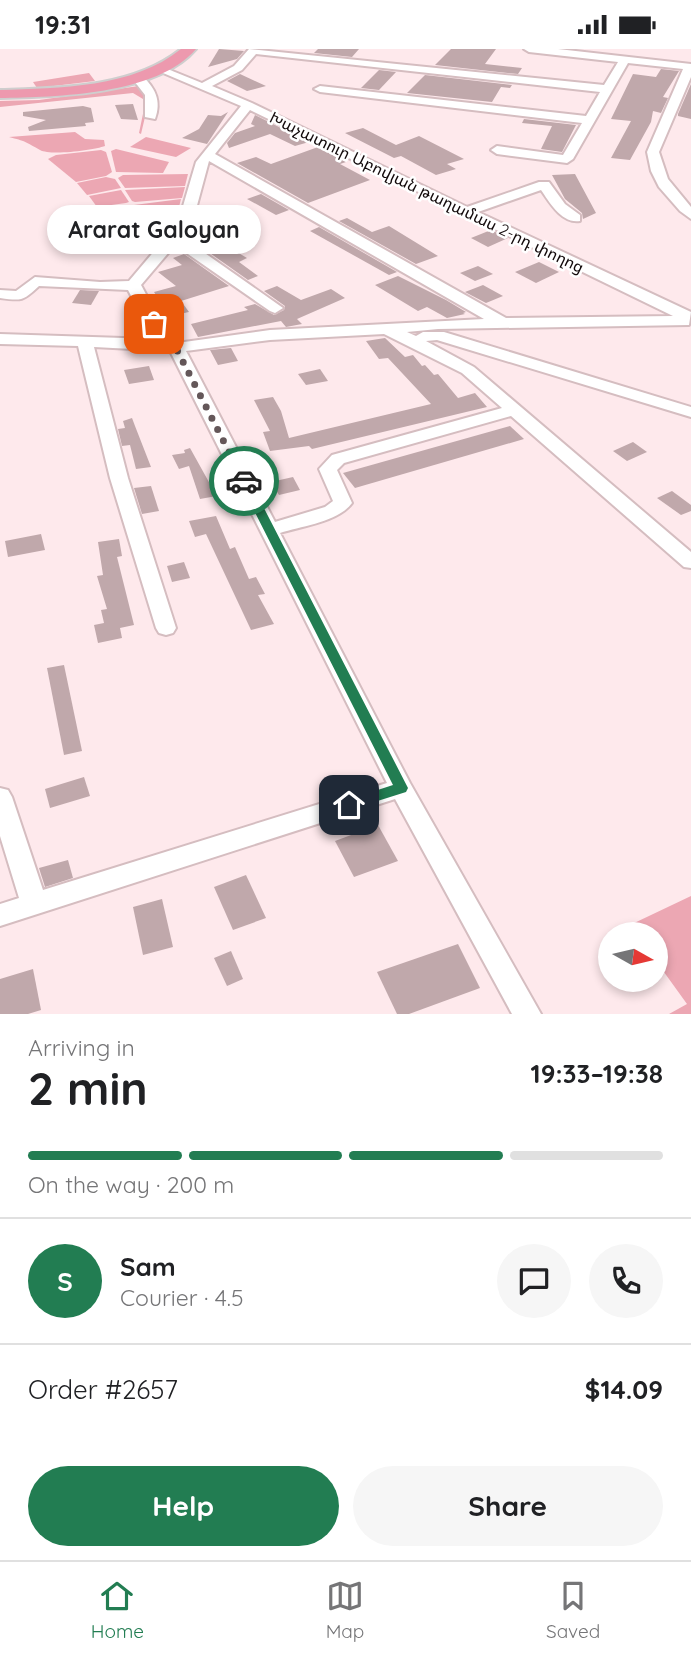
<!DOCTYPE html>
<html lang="en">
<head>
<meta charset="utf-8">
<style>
  :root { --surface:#fff; --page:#f6f6f6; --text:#202124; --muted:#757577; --line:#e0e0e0; --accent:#227d52 }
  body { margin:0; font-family:Quicksand,"Noto Sans Armenian",sans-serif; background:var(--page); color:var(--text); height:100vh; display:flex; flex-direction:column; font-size:26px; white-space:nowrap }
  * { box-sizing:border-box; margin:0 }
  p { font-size:23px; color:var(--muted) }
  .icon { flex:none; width:38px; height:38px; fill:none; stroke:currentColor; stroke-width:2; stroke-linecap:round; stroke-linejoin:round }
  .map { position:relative; height:965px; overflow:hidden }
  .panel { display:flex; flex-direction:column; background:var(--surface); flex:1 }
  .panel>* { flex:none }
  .needle { width:46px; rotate:98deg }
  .tools { position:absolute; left:598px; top:873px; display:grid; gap:14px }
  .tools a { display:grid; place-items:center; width:70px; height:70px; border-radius:50%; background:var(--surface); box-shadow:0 4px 10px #0003; font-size:35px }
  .pin { position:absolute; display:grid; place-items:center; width:60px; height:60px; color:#fff; margin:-30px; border-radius:14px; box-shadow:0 4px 10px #0006 }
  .courier { position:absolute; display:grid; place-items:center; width:70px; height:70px; margin:-35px; border:5px solid #227d52; border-radius:50%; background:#fff; color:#222; box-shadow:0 2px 9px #0007 }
  .bubble { position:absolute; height:49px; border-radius:24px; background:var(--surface); box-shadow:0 4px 10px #0003; font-size:23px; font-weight:700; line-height:49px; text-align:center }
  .head em { font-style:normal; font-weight:700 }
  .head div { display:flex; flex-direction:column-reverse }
  .head { display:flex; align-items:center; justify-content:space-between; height:119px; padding:0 28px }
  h1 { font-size:46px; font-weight:700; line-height:52px }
  .bar { display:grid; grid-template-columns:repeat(4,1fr); gap:10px 7px; align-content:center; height:84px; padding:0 28px }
  .bar i { height:9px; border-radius:5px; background:var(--line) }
  .bar .active { background:var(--accent) }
  .bar p { grid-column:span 4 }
  .line { display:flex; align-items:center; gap:18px; padding:0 28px; border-top:2px solid var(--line) }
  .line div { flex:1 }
  .round { display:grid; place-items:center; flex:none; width:74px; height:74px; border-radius:37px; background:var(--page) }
  .action { display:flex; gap:14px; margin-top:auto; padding:14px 28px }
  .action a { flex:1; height:80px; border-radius:42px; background:var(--accent); color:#fff; font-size:28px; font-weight:700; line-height:80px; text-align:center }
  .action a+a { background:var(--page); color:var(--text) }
  .status { display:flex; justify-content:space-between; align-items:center; height:49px; padding:0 35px; background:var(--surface); direction:ltr }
  .status svg { height:19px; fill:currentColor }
  .dock { display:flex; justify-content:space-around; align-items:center; height:98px; border-top:2px solid var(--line); background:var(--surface); font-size:19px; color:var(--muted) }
  .dock a { display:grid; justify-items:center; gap:4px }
  .dock .active { color:var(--accent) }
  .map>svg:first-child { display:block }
  .green { fill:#eca7b3 }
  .building { fill:#c0a8ab }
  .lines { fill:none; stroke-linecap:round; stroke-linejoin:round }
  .minor-casing { stroke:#d5bdc0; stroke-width:4 }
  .major-casing { stroke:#cfcece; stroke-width:4 }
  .minor { fill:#fff; fill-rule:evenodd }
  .major { fill:#ed99ae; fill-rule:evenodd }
  .route { fill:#227d52 }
  .done { stroke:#645759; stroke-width:7; stroke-dasharray:0 12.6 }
  .labels { text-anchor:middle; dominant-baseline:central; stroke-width:5; stroke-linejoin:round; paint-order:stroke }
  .far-street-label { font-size:16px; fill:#11090a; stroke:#fff }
</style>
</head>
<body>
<div class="status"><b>19:31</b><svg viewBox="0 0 49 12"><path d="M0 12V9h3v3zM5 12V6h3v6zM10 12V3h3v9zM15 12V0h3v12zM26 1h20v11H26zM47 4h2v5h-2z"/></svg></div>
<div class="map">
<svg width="691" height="965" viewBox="0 0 691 965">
  <rect width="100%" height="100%" fill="#fee9ec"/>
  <g class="green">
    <path d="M89,24L95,32L37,39L33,33Z"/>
    <path d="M139,37L149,51L141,85L139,84L144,60L143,50L133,44L0,58V52L39,51Z"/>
    <path d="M75,83L85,90L104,91L105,97C94,101 51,107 40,101C26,93 25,92 9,88Z"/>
    <path d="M146,88L191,99L176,108L130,98Z"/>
    <path d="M116,100L169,113L163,124L116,123L111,102Z"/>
    <path d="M101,101L106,103L112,123L106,127L76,133L48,110L56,106Z"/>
    <path d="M188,125L185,137L125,139L118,129L123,126Z"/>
    <path d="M106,128L115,130L121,139L87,146L77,134Z"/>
    <path d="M185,138L182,149L135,153L132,152L125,141Z"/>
    <path d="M121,141L129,153L126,154L97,158L89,147Z"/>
    <path d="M181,150L176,170L145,174L134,156Z"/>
    <path d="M127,156L131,157L142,174L111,178L101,159Z"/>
    <path d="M691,847V965H669L687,955L656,912V886L637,885L630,876Z"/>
  </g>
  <g class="building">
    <path d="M219,0L244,2L237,10L208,18Z"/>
    <path d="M318,0H359L352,8L314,4Z"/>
    <path d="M451,0H496L485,15L522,19L518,25L435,16Z"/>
    <path d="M661,20L679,22L663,48L668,49L661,64L653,62L651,73L630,111L611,109L631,72L611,70L633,25L656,28Z"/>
    <path d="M379,21L396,23L379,41L361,39Z"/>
    <path d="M240,25L266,37L247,42L227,32Z"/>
    <path d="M425,26L512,36L510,39L501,38L492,53L407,44Z"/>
    <path d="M691,35V70L678,67V65Z"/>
    <path d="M133,55L138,71L121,70L115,56Z"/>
    <path d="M83,57L91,59L94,73L85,74L86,77L29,82L28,78L46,71L23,67V63Z"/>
    <path d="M228,63L207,95L182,89L199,80L208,66L221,67Z"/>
    <path d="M255,66L309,93L295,97L270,85L229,99L227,94L235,84L255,77L251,75Z"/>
    <path d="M524,70L576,76L562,103L541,100L552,77L522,74Z"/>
    <path d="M363,79L396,96L419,87L464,110L447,115L456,120L436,126L401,107L394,109L345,84Z"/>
    <path d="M318,98L346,113L340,115L370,131L308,154L237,114L256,108L271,115Z"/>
    <path d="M575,125L596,164L583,170L582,164L565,150L552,126Z"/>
    <path d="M261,145L289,161L276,166L247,150Z"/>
    <path d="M347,169L372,183L389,177L438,207L416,215L339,172Z"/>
    <path d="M319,178L397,223L389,226L310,182Z"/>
    <path d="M491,181L508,189L488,198L471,189Z"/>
    <path d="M205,184L247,209L239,213L258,227L248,231L190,190Z"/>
    <path d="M184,205L229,237L181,252L189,263L170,267L154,243L176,237L158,223L182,216L173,209Z"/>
    <path d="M539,213L559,223L536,234L515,223Z"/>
    <path d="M478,217L493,225L475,232L460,224Z"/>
    <path d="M398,227L446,251L466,263L463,264L465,265L447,269L427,258L418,262L375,236Z"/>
    <path d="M483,236L503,247L486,254L465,243Z"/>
    <path d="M277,237L301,251L331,240L345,249L297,270L302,275L286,278L281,272L198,288L191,275L248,261L244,258L255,255L274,266L284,261L285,257L264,242Z"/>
    <path d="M80,241L99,242L91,256L72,254Z"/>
    <path d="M385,289L405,308L413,306L422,317L425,316L434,326L438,325L458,349L475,344L487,358L312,400L309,397L270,402L263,383L270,382L254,351L273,348L281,362L289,389L431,355L388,309L379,310L366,292Z"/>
    <path d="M231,299L238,312L218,316L210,301Z"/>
    <path d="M149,317L154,331L129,335L124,321Z"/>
    <path d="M320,320L328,332L306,336L298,325Z"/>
    <path d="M132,369L135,377L151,418L136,420L130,396L122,397L118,380L125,379L123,372Z"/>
    <path d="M510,377L524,390L355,439L343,424Z"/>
    <path d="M633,393L647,403L627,412L613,402Z"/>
    <path d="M190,399L210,435L218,434L222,446L200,450L189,417L179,420L172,406L185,404L184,401Z"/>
    <path d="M293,428L300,441L279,446L271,433Z"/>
    <path d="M151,437L159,462L142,465L134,439Z"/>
    <path d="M672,442L691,456V462L681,466L657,449Z"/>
    <path d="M216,467L230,500L235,498L249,530L256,528L265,545L258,546L274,575L251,581L206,485L195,488L189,472Z"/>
    <path d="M41,485L45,501L8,508L5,492Z"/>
    <path d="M119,490L122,507L117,508L134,576L120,579L122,589L98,594L94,576L104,574L101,561L107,560L97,527L103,526L98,493Z"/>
    <path d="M184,513L190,529L172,533L167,517Z"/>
    <path d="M64,616L82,702L64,706L47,619Z"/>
    <path d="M84,728L90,747L50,759L45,740Z"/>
    <path d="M378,776L398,812L354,828L335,792Z"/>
    <path d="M68,811L73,829L45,838L39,819Z"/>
    <path d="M246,826L266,869L233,881L214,838Z"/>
    <path d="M162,850L173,898L143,906L133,858Z"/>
    <path d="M458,895L480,939L409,965H397L377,923Z"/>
    <path d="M231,902L243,930L227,937L214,909Z"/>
    <path d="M33,920L41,961L28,965H0V930Z"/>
  </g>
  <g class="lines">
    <g class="minor-casing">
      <g id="minor">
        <path d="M249,0L604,36L618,13L529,3L524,0H558L691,15V28L659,103L668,130L691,158V170L680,162L659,138L651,122L647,103L683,20L628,14L573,110L567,114L497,105L491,101L497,97L563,106L582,74L320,43L314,40L320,37L586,67L600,43L256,5L242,21L212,37L252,54L467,158L539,133H549L565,155L580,166V172C562,175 550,154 541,141L478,163L691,263L689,276L438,280L407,283L416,287L423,283H444L691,358V368L437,291L426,292L474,318L691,503V519L684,518L511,367L344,414L337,421L352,454C338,473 302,477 280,484L410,734L541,965H512L395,750L0,877V855L19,849L0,787V739L8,741L12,748L43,841L387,734L170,302L94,298L128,429L176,579L173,584L166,586L159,584L156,579L110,429L78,297L0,295V285L154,290L128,241L39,237C23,252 22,252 0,249V241L16,242L35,228L100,233L129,232L178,174L196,113L241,57L156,21L165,19L202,34L234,17ZM250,61L673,267L506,269L215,105ZM209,112L484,270L270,281L177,294L171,292L141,236L175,196L270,262L275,264L283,259L182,188L192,175ZM384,285L462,324L502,359L332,406L319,420L333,452L325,458L275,473L186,302L270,291Z"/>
        <path d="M133,26H141C155,38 162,52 155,70L145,68V46L131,28Z"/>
      </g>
    </g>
    <g class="major-casing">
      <path id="major" d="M181,0H196C157,46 56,48 0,49V41C59,39 133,39 181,0Z"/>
    </g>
    <use href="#minor" class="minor"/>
    <use href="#major" class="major"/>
  </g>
  <path class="route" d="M244,429L250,432L408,739L406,743L349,761L341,756L344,752L393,736L239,432Z"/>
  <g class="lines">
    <path class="done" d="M154,275L165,295L176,299L244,432"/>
  </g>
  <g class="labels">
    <g class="far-street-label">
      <text transform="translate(427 143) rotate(26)">Խաչատուր Աբովյան թաղամաս 2-րդ փողոց</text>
    </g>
  </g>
</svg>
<div class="tools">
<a><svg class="needle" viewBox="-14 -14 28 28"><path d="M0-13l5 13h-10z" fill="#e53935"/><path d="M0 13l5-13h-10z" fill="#757577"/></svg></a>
</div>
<div class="pin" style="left:154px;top:275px;background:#ea580c"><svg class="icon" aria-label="bag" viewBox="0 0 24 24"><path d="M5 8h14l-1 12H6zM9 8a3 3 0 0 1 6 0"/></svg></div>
<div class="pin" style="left:349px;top:756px;background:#1f2937"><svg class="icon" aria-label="home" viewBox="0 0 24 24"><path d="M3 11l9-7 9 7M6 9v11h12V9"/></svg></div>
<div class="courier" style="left:244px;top:432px"><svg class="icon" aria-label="car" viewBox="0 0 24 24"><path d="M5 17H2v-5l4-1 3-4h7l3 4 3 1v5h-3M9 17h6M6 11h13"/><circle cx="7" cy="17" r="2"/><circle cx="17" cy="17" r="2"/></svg></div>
<div class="bubble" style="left:47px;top:156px;width:214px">Ararat Galoyan</div>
</div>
<section class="panel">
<div class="head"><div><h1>2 min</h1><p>Arriving in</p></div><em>19:33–19:38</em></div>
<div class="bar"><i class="active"></i><i class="active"></i><i class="active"></i><i></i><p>On the way · 200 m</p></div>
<div class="line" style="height:126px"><b class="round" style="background:var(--accent);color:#fff">S</b><div><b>Sam</b><p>Courier · 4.5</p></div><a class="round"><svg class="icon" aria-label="chat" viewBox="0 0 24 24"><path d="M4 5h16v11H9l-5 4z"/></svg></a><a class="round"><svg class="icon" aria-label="phone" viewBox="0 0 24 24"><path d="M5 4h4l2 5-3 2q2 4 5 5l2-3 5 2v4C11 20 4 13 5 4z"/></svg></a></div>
<div class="line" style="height:91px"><div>Order #2657</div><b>$14.09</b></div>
<div class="action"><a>Help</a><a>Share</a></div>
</section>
<nav class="dock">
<a class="active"><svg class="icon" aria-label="home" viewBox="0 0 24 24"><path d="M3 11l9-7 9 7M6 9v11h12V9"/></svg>Home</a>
<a><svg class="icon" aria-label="map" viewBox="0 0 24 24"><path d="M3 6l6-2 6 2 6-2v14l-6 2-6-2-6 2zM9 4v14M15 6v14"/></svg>Map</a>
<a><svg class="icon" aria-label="saved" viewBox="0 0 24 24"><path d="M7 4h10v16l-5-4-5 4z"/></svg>Saved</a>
</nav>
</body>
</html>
